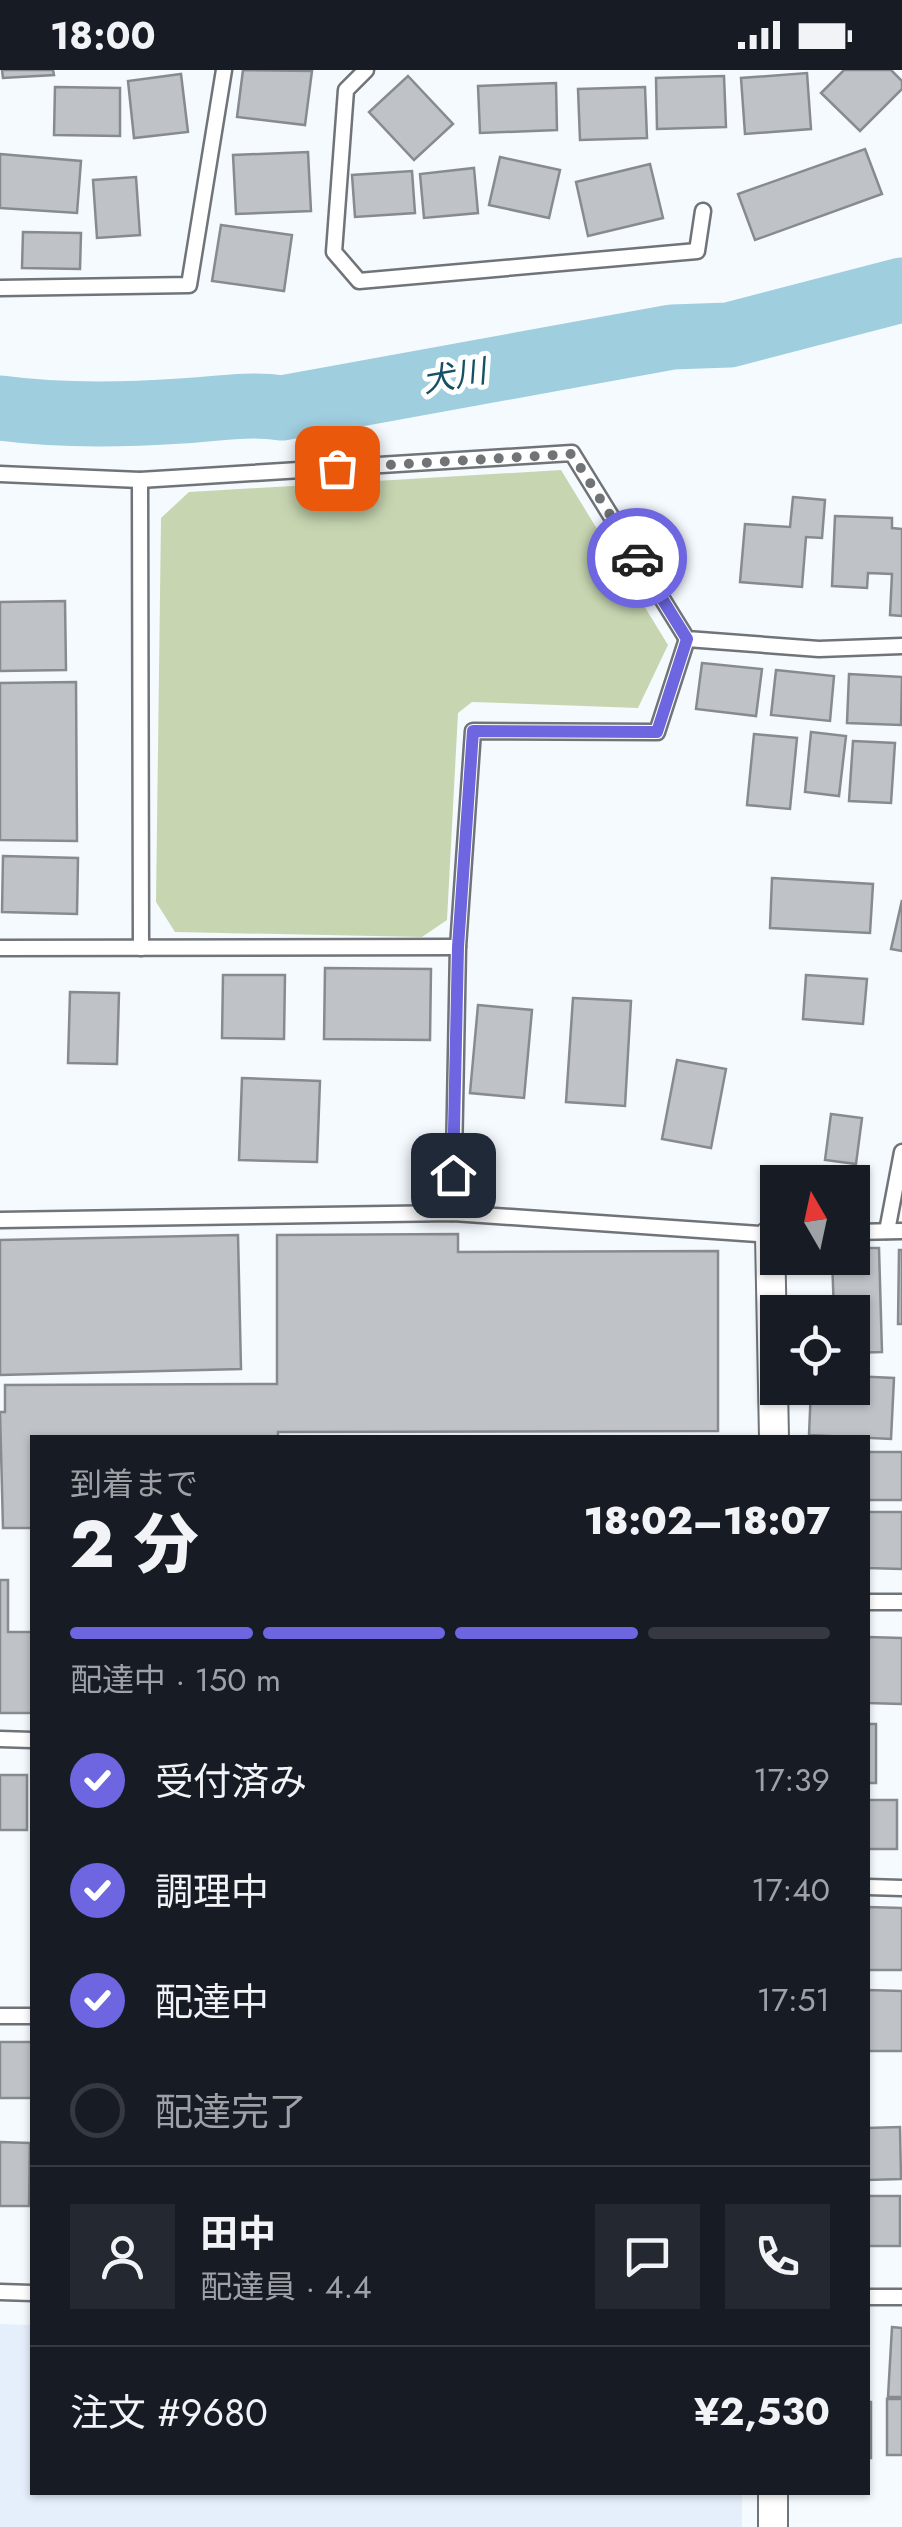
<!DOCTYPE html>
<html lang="ja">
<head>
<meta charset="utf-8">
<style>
  :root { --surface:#171b24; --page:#242831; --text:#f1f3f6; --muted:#9ea1a6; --line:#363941; --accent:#6d66e0 }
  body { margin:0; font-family:Jost,"Noto Sans JP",sans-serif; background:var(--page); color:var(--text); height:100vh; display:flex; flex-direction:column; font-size:38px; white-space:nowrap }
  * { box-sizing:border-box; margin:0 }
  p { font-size:32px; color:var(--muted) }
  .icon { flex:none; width:55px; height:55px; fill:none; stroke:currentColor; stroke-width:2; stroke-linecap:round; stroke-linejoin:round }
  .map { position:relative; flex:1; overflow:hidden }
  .panel { position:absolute; left:30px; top:1365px; width:840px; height:1060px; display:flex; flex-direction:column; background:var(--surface); border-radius:0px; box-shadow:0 2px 8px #0004 }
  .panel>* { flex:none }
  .needle { width:65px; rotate:351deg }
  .controls { position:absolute; left:760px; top:1095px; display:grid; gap:20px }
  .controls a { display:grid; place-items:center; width:110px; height:110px; border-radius:0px; background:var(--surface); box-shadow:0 2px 8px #0004; font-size:50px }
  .pin { position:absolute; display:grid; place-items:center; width:85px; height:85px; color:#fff; margin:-42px; border-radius:20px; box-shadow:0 5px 15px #0006 }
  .courier { position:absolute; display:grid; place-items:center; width:100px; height:100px; margin:-50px; border:8px solid #6d66e0; border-radius:50%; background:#fff; color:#222; box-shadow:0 2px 12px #0007 }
  .headline em { font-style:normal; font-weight:800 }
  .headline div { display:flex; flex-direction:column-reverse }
  .headline { display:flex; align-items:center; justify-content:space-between; height:170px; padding:0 40px }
  h1 { font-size:65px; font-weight:800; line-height:75px }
  .bar { display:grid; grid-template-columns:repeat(4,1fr); gap:15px 10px; align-content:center; height:120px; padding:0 40px }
  .bar i { height:12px; border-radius:8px; background:var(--line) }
  .bar .active { background:var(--accent) }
  .bar p { grid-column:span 4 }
  .line { display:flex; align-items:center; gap:25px; padding:0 40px; border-top:2px solid var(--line) }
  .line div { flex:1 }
  .round { display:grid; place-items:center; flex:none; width:105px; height:105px; border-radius:0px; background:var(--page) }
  ol { padding:0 40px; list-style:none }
  li { display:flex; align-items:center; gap:30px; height:110px }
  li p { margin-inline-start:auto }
  li .icon { padding:10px; border-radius:50%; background:var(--accent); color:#fff; stroke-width:4 }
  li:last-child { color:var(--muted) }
  li i { width:55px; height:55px; border:5px solid var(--line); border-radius:50% }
  .status { display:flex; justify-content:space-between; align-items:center; height:70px; padding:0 50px; background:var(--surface); direction:ltr }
  .status svg { height:28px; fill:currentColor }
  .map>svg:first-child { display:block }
  .built { fill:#e5effb }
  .green { fill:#c7d6b1 }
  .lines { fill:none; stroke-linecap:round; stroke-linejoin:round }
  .river { stroke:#9fcedf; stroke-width:65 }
  .building { fill:#bfc3c8; stroke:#878b90; stroke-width:2.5 }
  .lane-casing { stroke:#707479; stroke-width:19 }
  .street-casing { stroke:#707479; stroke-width:32 }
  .lane { stroke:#fff; stroke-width:14 }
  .street { stroke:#fff; stroke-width:28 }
  .done { stroke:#717477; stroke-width:10; stroke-dasharray:0 18 }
  .route { stroke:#6d66e0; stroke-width:12 }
  .labels { text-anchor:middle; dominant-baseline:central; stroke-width:10; stroke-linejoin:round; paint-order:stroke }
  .water-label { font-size:32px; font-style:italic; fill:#155265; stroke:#fff }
</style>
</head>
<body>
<div class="status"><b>18:00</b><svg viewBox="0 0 49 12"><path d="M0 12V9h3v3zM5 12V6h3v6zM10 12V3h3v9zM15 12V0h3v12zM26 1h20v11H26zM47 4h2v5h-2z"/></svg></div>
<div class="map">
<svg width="902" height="2457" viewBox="0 0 902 2457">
  <rect width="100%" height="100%" fill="#f5faff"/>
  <path class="built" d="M0,2254L32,2255V2422H742V2457H0Z"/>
  <path class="green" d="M561,400L668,575L638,638L472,632L458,643L447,850L422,867L175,862L156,832L161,448L189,422Z"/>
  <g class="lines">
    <path class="river" d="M0,338C59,346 121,345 181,341C215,339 248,333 282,338L672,267L729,265L902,220"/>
  </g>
  <g class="building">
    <path d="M2,0H53L54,5L3,8Z"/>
    <path d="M243,0L312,1L305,55L237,47Z"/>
    <path d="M844,0H891L902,11V19L860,61L821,23Z"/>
    <path d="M807,3L811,59L745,64L741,8Z"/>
    <path d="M181,4L188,62L134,68L128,11Z"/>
    <path d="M408,6L453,54L414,90L369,42Z"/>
    <path d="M724,6L726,57L657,59L656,8Z"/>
    <path d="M556,13L557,60L480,63L478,16Z"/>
    <path d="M55,17L120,18V66L54,65Z"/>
    <path d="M645,17L647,68L580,70L578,19Z"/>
    <path d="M865,79L882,124L755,170L738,124Z"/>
    <path d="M308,82L311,141L236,144L233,85Z"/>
    <path d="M0,84L81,91L77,143L0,138Z"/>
    <path d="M500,87L560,100L549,148L489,135Z"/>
    <path d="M650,94L663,148L588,166L576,112Z"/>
    <path d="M474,98L478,143L424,148L420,104Z"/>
    <path d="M412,101L415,143L355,147L352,105Z"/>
    <path d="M136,107L140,165L97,168L93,110Z"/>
    <path d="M221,155L292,165L284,221L212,211Z"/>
    <path d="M23,162L81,163L80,199L22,198Z"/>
    <path d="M793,427L825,430L822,468L806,467L802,517L740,512L745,454L790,457Z"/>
    <path d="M835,446L892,448V458L902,459V546L890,545L892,504L868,503L867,518L832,516Z"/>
    <path d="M65,531L66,600L0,601V532Z"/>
    <path d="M702,593L762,599L756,646L696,639Z"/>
    <path d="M776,600L834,606L830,651L771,645Z"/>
    <path d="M849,604L902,607L901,655L847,653Z"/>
    <path d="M76,612L77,771L0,770V613Z"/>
    <path d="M811,662L846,666L839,726L805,722Z"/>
    <path d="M754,664L797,668L790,739L747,735Z"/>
    <path d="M853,671L895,673L891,733L849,731Z"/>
    <path d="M3,786L78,788L77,844L2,842Z"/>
    <path d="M772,808L873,814L870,863L770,858Z"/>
    <path d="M902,830V881L891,879Z"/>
    <path d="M325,898L431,899L430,970L324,969Z"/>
    <path d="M223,905H285L284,969L222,968Z"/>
    <path d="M806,905L867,909L863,954L803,949Z"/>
    <path d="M70,922L119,923L117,994L68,993Z"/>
    <path d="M573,928L631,931L625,1036L566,1032Z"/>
    <path d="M478,935L532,940L524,1028L470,1023Z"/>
    <path d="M677,990L726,999L711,1078L662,1069Z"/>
    <path d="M242,1008L320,1011L317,1092L239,1090Z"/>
    <path d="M831,1044L862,1048L856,1094L825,1090Z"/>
    <path d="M458,1164V1182L718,1181V1361L278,1362V1368H32V1458H3L0,1342H5V1315L277,1314V1165Z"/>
    <path d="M238,1165L241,1299L0,1305V1170Z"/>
    <path d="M852,1178H879L882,1282L852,1283V1242H834L832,1188H852Z"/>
    <path d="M899,1180H902V1254H898Z"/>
    <path d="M852,1306L894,1308L891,1369L809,1365L811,1318H852Z"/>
    <rect x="868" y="1382" width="34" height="48"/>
    <path d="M868,1442H902V1499L868,1498Z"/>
    <path d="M0,1510H8V1562H32V1643H0Z"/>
    <path d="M868,1567L902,1568V1634L868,1633Z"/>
    <rect x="868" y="1654" width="8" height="59"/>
    <rect x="0" y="1705" width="27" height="55"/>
    <rect x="868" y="1730" width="29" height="49"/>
    <path d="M868,1837L902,1838V1900H868Z"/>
    <path d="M868,1920L902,1921V1981H868Z"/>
    <rect x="0" y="1972" width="32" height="56"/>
    <path d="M900,2057L901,2109L868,2110V2058Z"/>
    <path d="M0,2072L30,2073L29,2136H0Z"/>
    <rect x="868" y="2126" width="32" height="50"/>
    <path d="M892,2257L902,2258V2327H888Z"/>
    <rect x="887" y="2329" width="15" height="56"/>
    <rect x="868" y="2332" width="3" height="56"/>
  </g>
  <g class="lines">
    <g class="lane-casing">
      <g id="lane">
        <path d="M366,0L346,20L334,182L359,211L697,181L703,141"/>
        <path d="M0,218L189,215L224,0"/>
        <path d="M0,404L140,410L572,383L687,569L819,579L902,576"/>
        <path d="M140,410L141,878"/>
        <path d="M0,878L458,877"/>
        <path d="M453,1143L458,877L473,661L657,662L687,569"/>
        <path d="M0,1150L453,1143L773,1165"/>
        <path d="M887,1161L902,1082"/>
        <path d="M852,1162L902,1161"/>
        <path d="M868,1532H902"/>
        <path d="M0,1669L32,1670"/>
        <path d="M868,1817L902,1818"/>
        <path d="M0,1946H32"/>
        <path d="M0,2222L32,2223"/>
        <path d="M868,2227H902"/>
      </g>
    </g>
    <g class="street-casing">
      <g id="street">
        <path d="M770,1165L774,1368"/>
        <path d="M773,2422V2457"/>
      </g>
    </g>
    <use href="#lane" class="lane"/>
    <use href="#street" class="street"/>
  </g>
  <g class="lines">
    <path class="done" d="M337,398L572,384L637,488"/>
    <path class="route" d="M453,1105L458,877L473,661L657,662L687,569L637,488"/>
  </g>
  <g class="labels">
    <g class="water-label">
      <text transform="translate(454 306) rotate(-10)">犬川</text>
    </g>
  </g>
</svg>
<div class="controls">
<a><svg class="needle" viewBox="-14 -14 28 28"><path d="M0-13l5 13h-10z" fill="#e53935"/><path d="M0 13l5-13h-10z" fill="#9ea1a6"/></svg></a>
<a><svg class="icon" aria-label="locate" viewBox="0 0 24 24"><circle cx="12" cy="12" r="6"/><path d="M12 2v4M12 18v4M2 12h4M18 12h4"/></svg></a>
</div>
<div class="pin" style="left:337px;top:398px;background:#ea580c"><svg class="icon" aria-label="bag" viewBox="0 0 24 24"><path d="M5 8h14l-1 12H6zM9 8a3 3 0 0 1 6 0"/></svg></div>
<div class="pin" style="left:453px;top:1105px;background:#1f2937"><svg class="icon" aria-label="home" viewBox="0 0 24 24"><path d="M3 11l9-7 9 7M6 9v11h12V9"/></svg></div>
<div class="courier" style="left:637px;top:488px"><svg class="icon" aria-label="car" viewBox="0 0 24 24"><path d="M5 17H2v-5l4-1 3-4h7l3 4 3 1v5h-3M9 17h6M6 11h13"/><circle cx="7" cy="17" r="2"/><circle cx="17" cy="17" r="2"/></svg></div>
<section class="panel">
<div class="headline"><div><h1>2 分</h1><p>到着まで</p></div><em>18:02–18:07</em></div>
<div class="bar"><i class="active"></i><i class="active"></i><i class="active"></i><i></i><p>配達中 · 150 m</p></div>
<ol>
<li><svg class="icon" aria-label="check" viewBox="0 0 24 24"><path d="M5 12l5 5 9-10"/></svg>受付済み<p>17:39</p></li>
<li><svg class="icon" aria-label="check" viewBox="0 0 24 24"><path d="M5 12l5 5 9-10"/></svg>調理中<p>17:40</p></li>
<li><svg class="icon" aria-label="check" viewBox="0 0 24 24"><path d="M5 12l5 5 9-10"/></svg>配達中<p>17:51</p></li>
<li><i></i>配達完了</li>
</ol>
<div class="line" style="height:180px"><a class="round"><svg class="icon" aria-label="person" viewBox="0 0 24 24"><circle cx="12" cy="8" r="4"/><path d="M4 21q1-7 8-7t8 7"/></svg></a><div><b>田中</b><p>配達員 · 4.4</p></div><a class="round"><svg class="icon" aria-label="chat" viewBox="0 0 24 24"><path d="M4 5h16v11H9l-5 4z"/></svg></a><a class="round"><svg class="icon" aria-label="phone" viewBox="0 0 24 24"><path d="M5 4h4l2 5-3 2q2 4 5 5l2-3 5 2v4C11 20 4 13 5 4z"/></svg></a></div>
<div class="line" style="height:130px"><div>注文 #9680</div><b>¥2,530</b></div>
</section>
</div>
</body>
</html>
